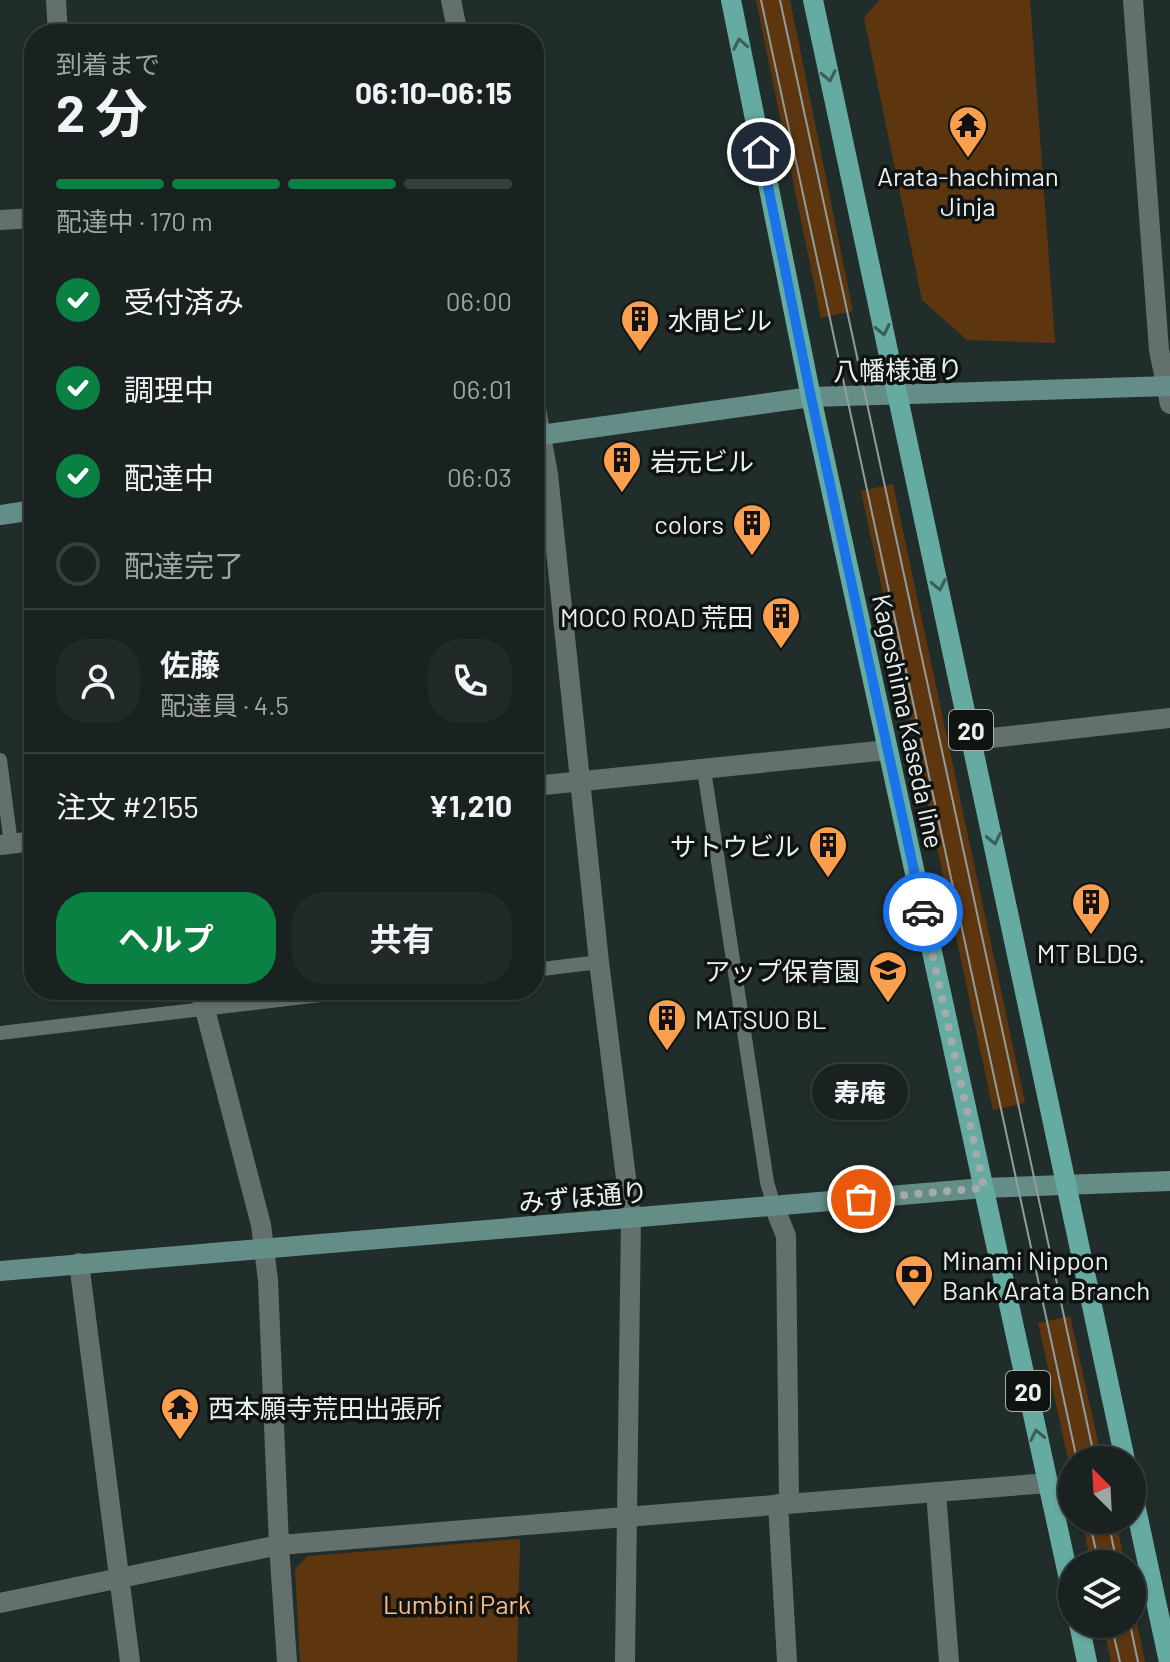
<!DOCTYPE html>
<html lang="ja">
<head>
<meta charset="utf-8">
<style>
  :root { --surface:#192220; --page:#222a29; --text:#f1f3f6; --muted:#9fa4a5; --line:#373f3e; --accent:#0b8043 }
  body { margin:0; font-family:Barlow,"Noto Sans JP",sans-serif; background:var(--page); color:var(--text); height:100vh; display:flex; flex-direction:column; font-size:30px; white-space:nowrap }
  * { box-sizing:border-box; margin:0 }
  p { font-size:26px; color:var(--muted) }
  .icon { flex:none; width:44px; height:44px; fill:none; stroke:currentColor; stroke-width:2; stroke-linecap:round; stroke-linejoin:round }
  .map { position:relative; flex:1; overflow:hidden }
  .side { position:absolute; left:24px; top:24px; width:520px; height:976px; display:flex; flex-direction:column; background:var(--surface); border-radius:32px; box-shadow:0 2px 6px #0004,0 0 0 2px var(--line) }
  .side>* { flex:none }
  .needle { width:52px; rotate:336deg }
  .controls { position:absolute; left:1058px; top:1446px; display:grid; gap:16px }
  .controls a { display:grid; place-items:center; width:88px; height:88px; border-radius:50%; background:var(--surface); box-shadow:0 2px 6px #0004,0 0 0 2px var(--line); font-size:40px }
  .pin { position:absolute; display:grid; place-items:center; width:68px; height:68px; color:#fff; margin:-34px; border:4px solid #fff; border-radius:50%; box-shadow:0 2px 8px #0007 }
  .courier { position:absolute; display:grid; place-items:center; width:80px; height:80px; margin:-40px; border:6px solid #1a73e8; border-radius:50%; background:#fff; color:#222; box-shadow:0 2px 10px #0007 }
  .bubble { position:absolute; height:56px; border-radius:28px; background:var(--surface); box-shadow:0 2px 6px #0004,0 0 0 2px var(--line); font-size:26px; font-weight:700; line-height:56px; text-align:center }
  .overview em { font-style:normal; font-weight:700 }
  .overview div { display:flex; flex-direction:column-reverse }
  .overview { display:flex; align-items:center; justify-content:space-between; height:136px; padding:0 32px }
  h1 { font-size:52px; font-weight:700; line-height:60px }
  .bar { display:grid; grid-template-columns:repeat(4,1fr); gap:12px 8px; align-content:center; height:96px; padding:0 32px }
  .bar i { height:10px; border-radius:6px; background:var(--line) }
  .bar .selected { background:var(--accent) }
  .bar p { grid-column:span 4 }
  .line { display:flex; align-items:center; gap:20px; padding:0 32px; border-top:2px solid var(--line) }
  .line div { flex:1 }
  .round { display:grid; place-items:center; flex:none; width:84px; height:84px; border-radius:32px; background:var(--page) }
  ol { padding:0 32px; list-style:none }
  li { display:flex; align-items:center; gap:24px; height:88px }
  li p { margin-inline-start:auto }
  li .icon { padding:8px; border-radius:50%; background:var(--accent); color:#fff; stroke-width:4 }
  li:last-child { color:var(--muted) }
  li i { width:44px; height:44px; border:4px solid var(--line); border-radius:50% }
  .button { display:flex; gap:16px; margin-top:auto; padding:16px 32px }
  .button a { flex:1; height:92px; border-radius:32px; background:var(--accent); color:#fff; font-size:32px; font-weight:700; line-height:92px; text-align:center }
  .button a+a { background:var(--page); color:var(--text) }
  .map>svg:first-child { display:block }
  .green { fill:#5d3610 }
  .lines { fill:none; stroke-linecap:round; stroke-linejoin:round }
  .lane { stroke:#63706e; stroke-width:14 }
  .street { stroke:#63706e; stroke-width:20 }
  .secondary { stroke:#648d88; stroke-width:20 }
  .primary { stroke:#65aba1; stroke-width:20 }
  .tram { stroke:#939c9b; stroke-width:2 }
  .oneway { stroke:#3a605a }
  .done { stroke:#a4acab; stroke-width:8; stroke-dasharray:0 14.4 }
  .route { stroke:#1a73e8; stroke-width:10 }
  .labels { text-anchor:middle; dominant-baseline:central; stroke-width:7; stroke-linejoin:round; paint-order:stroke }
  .shield { fill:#0f1413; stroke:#a8afae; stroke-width:2 }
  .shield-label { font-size:24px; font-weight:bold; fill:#eaf1f0 }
  .poi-label { font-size:26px; fill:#eaf1f0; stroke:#0f1413; text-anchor:start }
  .street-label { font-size:26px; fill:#eaf1f0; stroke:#0f1413 }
  .park-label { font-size:26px; fill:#fcbc88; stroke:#0f1413 }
</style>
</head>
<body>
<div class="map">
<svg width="1170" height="1662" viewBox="0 0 1170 1662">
  <rect width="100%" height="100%" fill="#212d2b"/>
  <g class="green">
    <path d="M756,0H790L853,311L821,318Z"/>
    <path d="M879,0H1030L1055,343L967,340L922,300L864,18Z"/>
    <path d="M893,484L1025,1103L993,1110L861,491Z"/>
    <path d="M1070,1316L1102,1460H1072V1477L1038,1323Z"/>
    <path d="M1082,1520H1116L1125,1564H1091Z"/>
    <path d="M520,1539L517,1662H300L295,1569L308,1556Z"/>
    <path d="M1132,1599L1145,1662H1111L1103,1624H1132Z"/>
  </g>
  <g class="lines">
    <g class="lane">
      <path d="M0,760L11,844"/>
      <path d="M704,770L767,1182L774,1206"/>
      <path d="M534,970L599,962"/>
      <path d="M0,1033L363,990"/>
    </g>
    <g class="street">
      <path d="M56,0L58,34"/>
      <path d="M451,0L458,34"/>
      <path d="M1133,0L1159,350L1170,404"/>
      <path d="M0,220L34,218"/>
      <path d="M534,398L548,474L599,962L631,1218L625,1662"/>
      <path d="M973,740L1170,718"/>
      <path d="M534,786L888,750"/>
      <path d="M0,845L34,841"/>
      <path d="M200,990L261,1225L268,1280L279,1545L287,1662"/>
      <path d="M774,1206L786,1236L789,1503"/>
      <path d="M79,1263L130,1662"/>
      <path d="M936,1492L949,1662"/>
      <path d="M778,1504L787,1662"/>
      <path d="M0,1603L279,1545L1048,1483"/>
    </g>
    <g class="secondary">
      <path d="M534,436L811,397L1170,386"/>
      <path d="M0,515L34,510"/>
      <path d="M0,1271L984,1188L1170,1181"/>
    </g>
    <g class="primary">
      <path d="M731,0L811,397L1072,1593"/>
      <path d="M813,0L1125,1460"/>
      <path d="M1132,1490L1169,1662"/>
      <path d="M1079,1624L1087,1662"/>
    </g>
    <g class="tram">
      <path d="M761,0L1077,1460"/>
      <path d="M780,0L1095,1460"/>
      <path d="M1089,1520L1099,1564"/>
      <path d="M1108,1520L1117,1564"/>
      <path d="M1111,1624L1120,1662"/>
      <path d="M1130,1624L1138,1662"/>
    </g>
  </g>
  <defs><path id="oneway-chevron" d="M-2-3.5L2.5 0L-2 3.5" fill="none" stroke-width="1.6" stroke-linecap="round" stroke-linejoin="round" transform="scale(2)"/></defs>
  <g class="oneway">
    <use href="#oneway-chevron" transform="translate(740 44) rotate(-101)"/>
    <use href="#oneway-chevron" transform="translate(829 76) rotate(78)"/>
    <use href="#oneway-chevron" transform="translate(883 330) rotate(78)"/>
    <use href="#oneway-chevron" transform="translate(939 585) rotate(78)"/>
    <use href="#oneway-chevron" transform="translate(994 839) rotate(78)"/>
    <use href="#oneway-chevron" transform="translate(1037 1435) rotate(-102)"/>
  </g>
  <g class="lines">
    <path class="done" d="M861,1199L984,1188L923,912"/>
    <path class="route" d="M761,152L811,397L923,912"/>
  </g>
  <defs>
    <g id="temple-pin" transform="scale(2)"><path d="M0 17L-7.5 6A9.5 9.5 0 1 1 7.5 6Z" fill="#fa9f4e" stroke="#0f1413"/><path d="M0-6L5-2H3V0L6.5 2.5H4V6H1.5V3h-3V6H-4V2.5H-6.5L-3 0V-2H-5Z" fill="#111"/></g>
    <g id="building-pin" transform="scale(2)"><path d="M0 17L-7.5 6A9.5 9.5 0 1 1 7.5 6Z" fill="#fa9f4e" stroke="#0f1413"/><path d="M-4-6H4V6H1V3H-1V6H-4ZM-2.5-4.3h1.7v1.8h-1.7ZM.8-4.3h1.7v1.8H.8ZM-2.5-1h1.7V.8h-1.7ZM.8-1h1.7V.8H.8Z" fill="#111"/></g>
    <g id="school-pin" transform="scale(2)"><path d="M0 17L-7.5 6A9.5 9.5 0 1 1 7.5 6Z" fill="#fa9f4e" stroke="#0f1413"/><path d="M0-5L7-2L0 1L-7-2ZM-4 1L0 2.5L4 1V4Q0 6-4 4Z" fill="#111"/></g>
    <g id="bank-pin" transform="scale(2)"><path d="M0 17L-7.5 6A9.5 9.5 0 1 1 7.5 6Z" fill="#fa9f4e" stroke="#0f1413"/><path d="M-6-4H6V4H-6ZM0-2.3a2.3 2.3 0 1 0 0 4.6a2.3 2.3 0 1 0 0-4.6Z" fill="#111"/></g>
  </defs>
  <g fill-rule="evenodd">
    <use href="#temple-pin" x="968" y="125"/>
    <use href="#building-pin" x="640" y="319"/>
    <use href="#building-pin" x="622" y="460"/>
    <use href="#building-pin" x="752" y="523"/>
    <use href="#building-pin" x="781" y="616"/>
    <use href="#building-pin" x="828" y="845"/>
    <use href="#building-pin" x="1091" y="902"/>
    <use href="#school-pin" x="888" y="970"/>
    <use href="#building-pin" x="667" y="1018"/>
    <use href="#bank-pin" x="914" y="1274"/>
    <use href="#temple-pin" x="180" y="1407"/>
  </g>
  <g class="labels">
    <g class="shield">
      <rect x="949" y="710" width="44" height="40" rx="6"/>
      <rect x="1006" y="1371" width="44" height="40" rx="6"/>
    </g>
    <g class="shield-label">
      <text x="971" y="730">20</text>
      <text x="1028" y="1391">20</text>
    </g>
    <g class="poi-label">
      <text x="968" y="175" text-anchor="middle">Arata-hachiman<tspan x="968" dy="30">Jinja</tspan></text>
      <text x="668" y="319">水間ビル</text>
      <text x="650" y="460">岩元ビル</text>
      <text x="724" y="523" text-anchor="end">colors</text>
      <text x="753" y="616" text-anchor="end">MOCO ROAD 荒田</text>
      <text x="800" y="845" text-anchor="end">サトウビル</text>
      <text x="1091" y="952" text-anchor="middle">MT BLDG.</text>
      <text x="860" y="970" text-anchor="end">アップ保育園</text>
      <text x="695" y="1018">MATSUO BL</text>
      <text x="942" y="1259">Minami Nippon<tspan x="942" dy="30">Bank Arata Branch</tspan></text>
      <text x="208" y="1407">西本願寺荒田出張所</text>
    </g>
    <g class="street-label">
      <text transform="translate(898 369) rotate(-1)">八幡様通り</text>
      <text transform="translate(909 721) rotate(78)">Kagoshima Kaseda line</text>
      <text transform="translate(583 1196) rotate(-5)">みずほ通り</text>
    </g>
    <g class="park-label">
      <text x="457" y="1603">Lumbini Park</text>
    </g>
  </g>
</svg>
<div class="controls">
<a><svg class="needle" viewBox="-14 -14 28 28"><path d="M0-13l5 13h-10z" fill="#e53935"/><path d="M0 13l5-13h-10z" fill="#9fa4a5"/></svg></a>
<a><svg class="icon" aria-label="layers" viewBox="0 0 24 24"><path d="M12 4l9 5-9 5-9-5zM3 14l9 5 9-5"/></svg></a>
</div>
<div class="pin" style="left:861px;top:1199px;background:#ea580c"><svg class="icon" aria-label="bag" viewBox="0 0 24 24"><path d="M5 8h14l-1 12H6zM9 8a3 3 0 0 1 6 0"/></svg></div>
<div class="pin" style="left:761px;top:152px;background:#1f2937"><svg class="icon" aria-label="home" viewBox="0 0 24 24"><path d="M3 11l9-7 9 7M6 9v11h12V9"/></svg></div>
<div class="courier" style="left:923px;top:912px"><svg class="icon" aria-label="car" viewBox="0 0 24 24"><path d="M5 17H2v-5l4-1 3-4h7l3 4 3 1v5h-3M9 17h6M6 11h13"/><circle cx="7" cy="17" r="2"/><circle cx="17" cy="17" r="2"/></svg></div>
<div class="bubble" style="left:812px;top:1064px;width:96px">寿庵</div>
<section class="side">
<div class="overview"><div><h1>2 分</h1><p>到着まで</p></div><em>06:10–06:15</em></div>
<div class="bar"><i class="selected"></i><i class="selected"></i><i class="selected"></i><i></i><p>配達中 · 170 m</p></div>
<ol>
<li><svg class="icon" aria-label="check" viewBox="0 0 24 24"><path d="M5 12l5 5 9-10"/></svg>受付済み<p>06:00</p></li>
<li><svg class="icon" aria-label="check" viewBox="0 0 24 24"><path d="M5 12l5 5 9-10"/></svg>調理中<p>06:01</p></li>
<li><svg class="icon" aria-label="check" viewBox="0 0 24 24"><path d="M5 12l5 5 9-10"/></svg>配達中<p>06:03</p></li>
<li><i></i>配達完了</li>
</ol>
<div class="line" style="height:144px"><a class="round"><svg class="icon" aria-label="person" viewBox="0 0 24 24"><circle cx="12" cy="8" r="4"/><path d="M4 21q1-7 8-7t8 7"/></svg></a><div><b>佐藤</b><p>配達員 · 4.5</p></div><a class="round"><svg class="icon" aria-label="phone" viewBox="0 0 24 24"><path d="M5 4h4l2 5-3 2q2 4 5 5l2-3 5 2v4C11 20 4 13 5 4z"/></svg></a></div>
<div class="line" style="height:104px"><div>注文 #2155</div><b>¥1,210</b></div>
<div class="button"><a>ヘルプ</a><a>共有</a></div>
</section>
</div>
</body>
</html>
